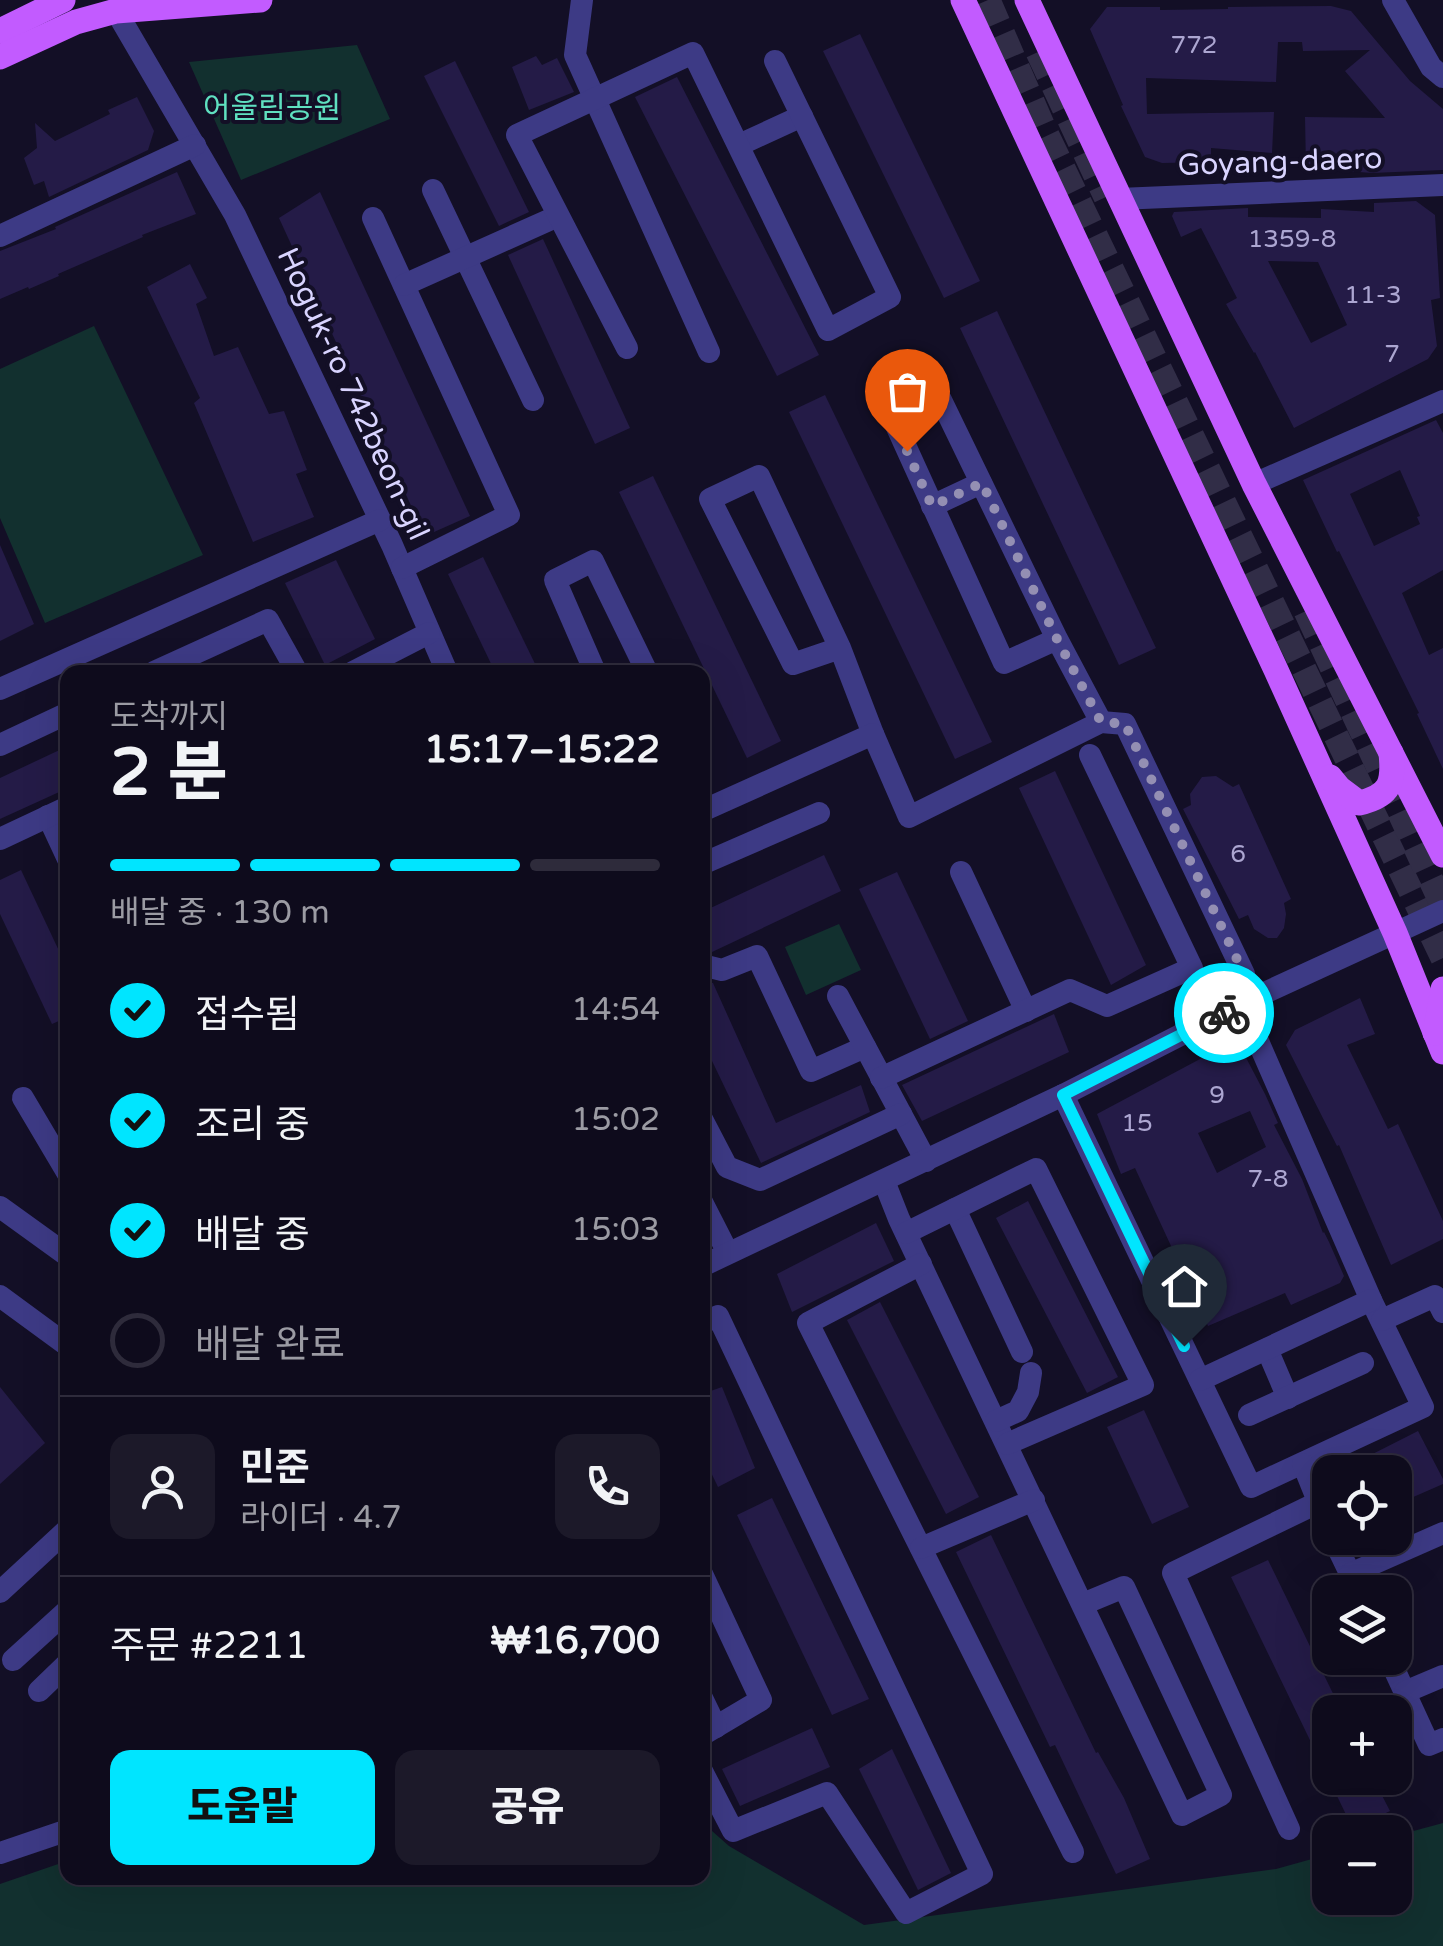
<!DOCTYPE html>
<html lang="ko">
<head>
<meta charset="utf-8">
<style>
  :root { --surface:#0e0b1c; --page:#1c1929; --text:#f1f3f6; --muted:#9b9ba3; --line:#2e2b3b; --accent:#00e5ff }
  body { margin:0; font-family:"Varela Round","Noto Sans KR",sans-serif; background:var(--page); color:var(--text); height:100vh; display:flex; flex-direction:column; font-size:38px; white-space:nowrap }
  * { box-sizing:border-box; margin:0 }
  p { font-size:32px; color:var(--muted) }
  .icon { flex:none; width:55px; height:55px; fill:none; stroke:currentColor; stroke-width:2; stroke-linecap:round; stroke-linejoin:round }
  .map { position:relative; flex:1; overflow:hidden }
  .panel { position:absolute; left:60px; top:665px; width:650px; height:1220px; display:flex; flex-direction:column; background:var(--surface); border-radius:20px; box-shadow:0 10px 40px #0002,0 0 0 2px var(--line) }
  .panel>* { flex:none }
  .buttons { position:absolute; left:1312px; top:1455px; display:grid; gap:20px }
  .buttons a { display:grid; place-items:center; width:100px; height:100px; border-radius:20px; background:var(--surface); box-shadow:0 10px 40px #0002,0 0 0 2px var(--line); font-size:50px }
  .pin { position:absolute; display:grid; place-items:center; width:85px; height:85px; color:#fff; margin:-102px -42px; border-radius:50% 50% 50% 0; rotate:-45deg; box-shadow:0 0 10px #0007 }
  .pin .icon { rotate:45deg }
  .courier { position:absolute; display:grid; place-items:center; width:100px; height:100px; margin:-50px; border:8px solid #00e5ff; border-radius:50%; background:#fff; color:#222; box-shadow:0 2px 12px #0007 }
  .head em { font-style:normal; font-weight:800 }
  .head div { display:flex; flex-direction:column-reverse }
  .head { display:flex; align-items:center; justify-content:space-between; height:170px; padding:0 50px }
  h1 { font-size:65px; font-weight:800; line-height:75px }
  .bar { display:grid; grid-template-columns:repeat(4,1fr); gap:15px 10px; align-content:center; height:120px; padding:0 50px }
  .bar i { height:12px; border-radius:8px; background:var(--line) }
  .bar .selected { background:var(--accent) }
  .bar p { grid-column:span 4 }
  .line { display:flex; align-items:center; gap:25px; padding:0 50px; border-top:2px solid var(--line) }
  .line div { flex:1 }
  .round { display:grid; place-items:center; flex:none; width:105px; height:105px; border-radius:20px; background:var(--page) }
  ol { padding:0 50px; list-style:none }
  li { display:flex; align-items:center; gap:30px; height:110px }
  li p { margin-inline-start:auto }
  li .icon { padding:10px; border-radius:50%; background:var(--accent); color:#111; stroke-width:4 }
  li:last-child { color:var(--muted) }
  li i { width:55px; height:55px; border:5px solid var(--line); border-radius:50% }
  .primary-button { display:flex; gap:20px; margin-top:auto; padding:20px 50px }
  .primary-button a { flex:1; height:115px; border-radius:20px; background:var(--accent); color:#111; font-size:40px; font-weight:800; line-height:115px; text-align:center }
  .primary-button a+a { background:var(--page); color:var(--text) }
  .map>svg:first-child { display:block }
  .green { fill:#12302f }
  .building { fill:#241b47; fill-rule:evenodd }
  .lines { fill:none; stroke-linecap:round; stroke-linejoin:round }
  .major-tunnel { stroke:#312d47; stroke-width:25; stroke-dasharray:25 12; stroke-linecap:butt }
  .minor { stroke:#3d3a85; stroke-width:22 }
  .major { stroke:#c25bff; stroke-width:25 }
  .done { stroke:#948fb3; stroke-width:10; stroke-dasharray:0 18 }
  .route { stroke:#00e5ff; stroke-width:12 }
  .labels { text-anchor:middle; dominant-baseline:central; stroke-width:8; stroke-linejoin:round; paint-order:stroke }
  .number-label { font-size:25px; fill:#aca6d1 }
  .park-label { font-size:30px; fill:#5fe0c0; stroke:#130f26 }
  .street-label { font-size:30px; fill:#d9d4ff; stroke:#130f26 }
</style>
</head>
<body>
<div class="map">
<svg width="1443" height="1946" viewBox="0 0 1443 1946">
  <rect width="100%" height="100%" fill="#130f26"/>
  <g class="green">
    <path d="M357,45L390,119L241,180L189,62Z"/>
    <path d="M94,326L203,555L45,623L0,518V369Z"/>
    <path d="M839,924L861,970L806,995L785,947Z"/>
    <path d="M703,1823L729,1846L864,1925L1276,1869L1330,1854V1898H1395V1836L1443,1823V1946H0V1884L67,1861L68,1878H702Z"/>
  </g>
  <g class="building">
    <path d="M1331,6L1351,11L1410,81L1443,109V170L1372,173L1306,168L1305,117L1385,118L1345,71L1370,50L1303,51L1302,42H1278L1276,82L1146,78L1147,114L1274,112L1272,153L1211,148V162L1162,163L1145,157L1121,106L1123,105L1090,29L1107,7H1160V10L1228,9V7Z"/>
    <path d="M860,34L980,281L944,298L823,51Z"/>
    <path d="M536,56L542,65L557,58L574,92L529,110L512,67Z"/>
    <path d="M455,61L529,212L499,226L424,76Z"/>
    <path d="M677,77L819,355L777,376L635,97Z"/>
    <path d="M137,97L154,131L148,150L49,197L44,181L34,185L24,158L37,148L35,123L55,141L110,114L108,110Z"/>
    <path d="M177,172L196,214L142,235L143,237L58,274L59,276L29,289L28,287L0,299V251L56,229L55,227Z"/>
    <path d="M320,192L470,516L425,536L279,218Z"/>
    <path d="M1416,201L1435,215L1440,298L1431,300L1437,346L1428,359L1294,428L1255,352L1254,353L1226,304L1237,298L1201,228L1181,237L1172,216L1174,212L1248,208V217L1321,218V209L1374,212V203ZM1268,261L1318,262L1347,325L1311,343Z"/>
    <path d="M543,239L630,428L595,444L508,255Z"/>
    <path d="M190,264L207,298L196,304L214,356L238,347L269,414L284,411L307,470L296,474L314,517L253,542L194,403L200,398L147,287Z"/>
    <path d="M997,311L1156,648L1119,665L960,328Z"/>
    <path d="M825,395L992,742L955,759L789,412Z"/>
    <path d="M1436,420L1443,433V570L1402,593L1429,655L1443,648V769L1417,714L1419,713L1339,551L1337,552L1303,480ZM1400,470L1420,516L1417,517L1420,524L1374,546L1350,494Z"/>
    <path d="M653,476L781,741L747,758L619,492Z"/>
    <path d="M0,545L34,624L0,641Z"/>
    <path d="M483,557L539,672H495L448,574Z"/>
    <path d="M336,560L375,639L325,665L285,583Z"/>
    <path d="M68,746V788L0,819V778Z"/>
    <path d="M1055,771L1146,965L1111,985L1019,788Z"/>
    <path d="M1216,776L1233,787L1239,784L1291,899L1284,903L1286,914L1284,928L1277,938H1268L1254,929L1248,915L1239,919L1183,809L1191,805L1190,794L1202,777Z"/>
    <path d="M824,855L841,891L712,952L702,950V912Z"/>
    <path d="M21,870L68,970V1017L52,1024L0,914V880Z"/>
    <path d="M897,872L968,1021L930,1039L859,889Z"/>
    <path d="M702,981L713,983L776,1123L861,1085L870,1112L761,1163L702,1040Z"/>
    <path d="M1360,998L1375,1034L1347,1045L1388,1129L1398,1124L1443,1221V1239L1391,1265L1339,1145L1337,1146L1286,1045L1295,1030Z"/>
    <path d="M1054,1014L1069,1052L922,1121L902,1085Z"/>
    <path d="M1230,1043L1242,1050L1265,1094L1278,1123L1274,1125L1302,1179L1323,1233L1324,1232L1329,1242L1344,1276L1340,1283L1291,1305L1285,1293L1208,1326L1135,1168L1121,1174L1097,1114ZM1250,1111L1266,1147L1217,1173L1198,1133Z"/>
    <path d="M1028,1201L1118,1377L1087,1393L996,1218Z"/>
    <path d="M876,1223L894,1261L792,1312L777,1274Z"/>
    <path d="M880,1302L979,1497L946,1514L847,1320Z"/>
    <path d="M0,1387L45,1443L0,1484Z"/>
    <path d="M722,1387L755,1468L718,1487L702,1454V1394Z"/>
    <path d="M1144,1410L1189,1507L1152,1524L1107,1427Z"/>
    <path d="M1418,1431L1443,1479V1484L1395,1505V1472H1337Z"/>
    <path d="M772,1498L869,1699L832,1715L737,1515Z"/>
    <path d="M991,1535L1096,1753L1098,1752L1124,1798L1150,1859L1116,1874L1055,1745L1050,1747L956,1552Z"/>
    <path d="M1268,1560L1342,1712H1330V1778H1373L1390,1811L1353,1829L1231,1577Z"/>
    <path d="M812,1728L830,1767L740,1806L722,1769Z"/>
    <path d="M892,1749L951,1873L918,1890L859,1769Z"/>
  </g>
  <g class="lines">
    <g class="major-tunnel">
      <path d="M988,0L1044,129L1443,958"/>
      <path d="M1038,52L1106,197"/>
      <path d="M1306,611L1443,906"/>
    </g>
    <g class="minor">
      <path d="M582,0L575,55L709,352"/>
      <path d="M1393,0L1431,67L1443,77"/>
      <path d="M116,11L235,215L392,545L447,672"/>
      <path d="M739,145L802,116"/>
      <path d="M433,190L533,400"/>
      <path d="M1119,199L1443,185"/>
      <path d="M373,218L509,515L402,568"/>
      <path d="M0,236L195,145"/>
      <path d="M404,285L558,216"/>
      <path d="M627,348L517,135L693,53L828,330L890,297L775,61"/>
      <path d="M1254,484L1443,401"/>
      <path d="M932,506L981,483"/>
      <path d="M1057,639L1004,663L895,423L941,400L1057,639L1101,722"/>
      <path d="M840,648L793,664L710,499L759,476L840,648L873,734"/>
      <path d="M154,672L268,620L297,672"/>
      <path d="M353,672L429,633"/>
      <path d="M595,672L555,580L593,561L647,672"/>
      <path d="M0,689L380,520"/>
      <path d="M0,745L68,713"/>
      <path d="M702,811L873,734L909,817L1101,722L1125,724L1244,974L1247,1001L1254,1032L1371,1300L1423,1407L1251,1487L1063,1095"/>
      <path d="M48,816L68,859"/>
      <path d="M0,839L68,807"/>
      <path d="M702,864L819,813"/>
      <path d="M961,872L1026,1011"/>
      <path d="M702,965L722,970L757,956L811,1071L865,1047"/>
      <path d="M838,996L926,1161"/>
      <path d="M881,1078L1070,990L1107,1006L1192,968L1090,755"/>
      <path d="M23,1098L68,1174"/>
      <path d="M702,1119L727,1167L760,1180L901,1114"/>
      <path d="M884,1181L899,1219L1182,1815L1221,1795L1124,1587L1083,1604"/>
      <path d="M702,1202L728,1253"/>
      <path d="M0,1207L68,1256"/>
      <path d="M955,1209L1022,1352"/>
      <path d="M906,1233L1036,1169L1143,1385L1007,1444"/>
      <path d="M921,1264L808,1323L1073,1852"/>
      <path d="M702,1266L1063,1095L1247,1001L1443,911"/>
      <path d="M0,1296L68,1346"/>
      <path d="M1382,1320L1435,1296L1443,1312"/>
      <path d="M702,1323L718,1316L982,1874L906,1913L827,1793L733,1831L702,1771"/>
      <path d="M1267,1349L1288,1398"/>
      <path d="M1200,1380L1371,1300"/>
      <path d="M1249,1415L1363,1363"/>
      <path d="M996,1421L1018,1411L1028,1392L1031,1373"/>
      <path d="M1303,1464L1330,1531"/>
      <path d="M1333,1538L1359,1592"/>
      <path d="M921,1548L1034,1500"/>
      <path d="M702,1574L761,1700L702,1735"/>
      <path d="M1350,1574L1443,1533"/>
      <path d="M0,1592L68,1529"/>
      <path d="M1389,1658L1429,1745L1443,1739"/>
      <path d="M13,1660L68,1610"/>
      <path d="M39,1691L68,1663"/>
      <path d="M1405,1692L1443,1676"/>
      <path d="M702,1698L716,1727"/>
      <path d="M1289,1829L1173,1573L1317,1503"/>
      <path d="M0,1853L68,1830"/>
    </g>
    <g class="major">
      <path d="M963,0L1276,670L1395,933L1443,1052"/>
      <path d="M1027,0L1254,484L1443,855"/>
      <path d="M0,31L63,0"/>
      <path d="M0,57L76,22L116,11L260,0"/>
      <path d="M1330,777L1339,788L1359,803C1391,796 1394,782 1391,753"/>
      <path d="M1435,1033L1443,989"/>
    </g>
  </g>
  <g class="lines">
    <path class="done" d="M907,451L932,506L982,483L1057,639L1101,722L1125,724L1244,974L1247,1001L1224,1013"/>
    <path class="route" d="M1184,1346L1063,1095L1224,1013"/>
  </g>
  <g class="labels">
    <g class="number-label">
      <text x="1194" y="45">772</text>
      <text x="1292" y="239">1359-8</text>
      <text x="1373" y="295">11-3</text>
      <text x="1392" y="354">7</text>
      <text x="1238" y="854">6</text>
      <text x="1217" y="1095">9</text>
      <text x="1137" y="1123">15</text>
      <text x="1268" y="1179">7-8</text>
    </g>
    <g class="park-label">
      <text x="272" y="108">어울림공원</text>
    </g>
    <g class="street-label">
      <text transform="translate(1280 162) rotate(-2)">Goyang-daero</text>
      <text transform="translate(353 394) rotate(65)">Hoguk-ro 742beon-gil</text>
    </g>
  </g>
</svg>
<div class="buttons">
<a><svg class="icon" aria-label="locate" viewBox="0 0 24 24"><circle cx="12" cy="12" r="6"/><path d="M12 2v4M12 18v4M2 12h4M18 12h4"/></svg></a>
<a><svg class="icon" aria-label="layers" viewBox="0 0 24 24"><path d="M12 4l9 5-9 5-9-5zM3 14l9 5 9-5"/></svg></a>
<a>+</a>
<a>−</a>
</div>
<div class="pin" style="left:907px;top:451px;background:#ea580c"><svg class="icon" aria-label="bag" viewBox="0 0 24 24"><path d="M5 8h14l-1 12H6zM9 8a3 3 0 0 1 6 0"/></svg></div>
<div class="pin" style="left:1184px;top:1346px;background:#1f2937"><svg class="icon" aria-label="home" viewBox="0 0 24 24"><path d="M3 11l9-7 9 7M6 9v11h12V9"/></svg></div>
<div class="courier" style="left:1224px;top:1013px"><svg class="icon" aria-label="bike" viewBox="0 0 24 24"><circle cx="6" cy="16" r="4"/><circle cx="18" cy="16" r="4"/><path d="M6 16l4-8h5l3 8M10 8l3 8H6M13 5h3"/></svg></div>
<section class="panel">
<div class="head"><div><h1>2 분</h1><p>도착까지</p></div><em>15:17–15:22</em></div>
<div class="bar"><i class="selected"></i><i class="selected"></i><i class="selected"></i><i></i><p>배달 중 · 130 m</p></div>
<ol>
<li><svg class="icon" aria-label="check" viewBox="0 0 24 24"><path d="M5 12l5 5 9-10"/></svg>접수됨<p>14:54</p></li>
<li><svg class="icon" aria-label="check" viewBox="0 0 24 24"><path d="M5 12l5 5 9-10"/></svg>조리 중<p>15:02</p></li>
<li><svg class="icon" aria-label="check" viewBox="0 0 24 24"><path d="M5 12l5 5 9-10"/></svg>배달 중<p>15:03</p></li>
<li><i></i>배달 완료</li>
</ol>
<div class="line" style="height:180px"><a class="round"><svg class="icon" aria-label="person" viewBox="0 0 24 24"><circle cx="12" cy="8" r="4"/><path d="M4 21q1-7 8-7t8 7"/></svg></a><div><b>민준</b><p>라이더 · 4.7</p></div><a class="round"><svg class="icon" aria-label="phone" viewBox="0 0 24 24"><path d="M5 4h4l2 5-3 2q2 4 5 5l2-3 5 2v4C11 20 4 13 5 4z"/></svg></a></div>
<div class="line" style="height:130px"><div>주문 #2211</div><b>₩16,700</b></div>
<div class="primary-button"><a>도움말</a><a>공유</a></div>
</section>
</div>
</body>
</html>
